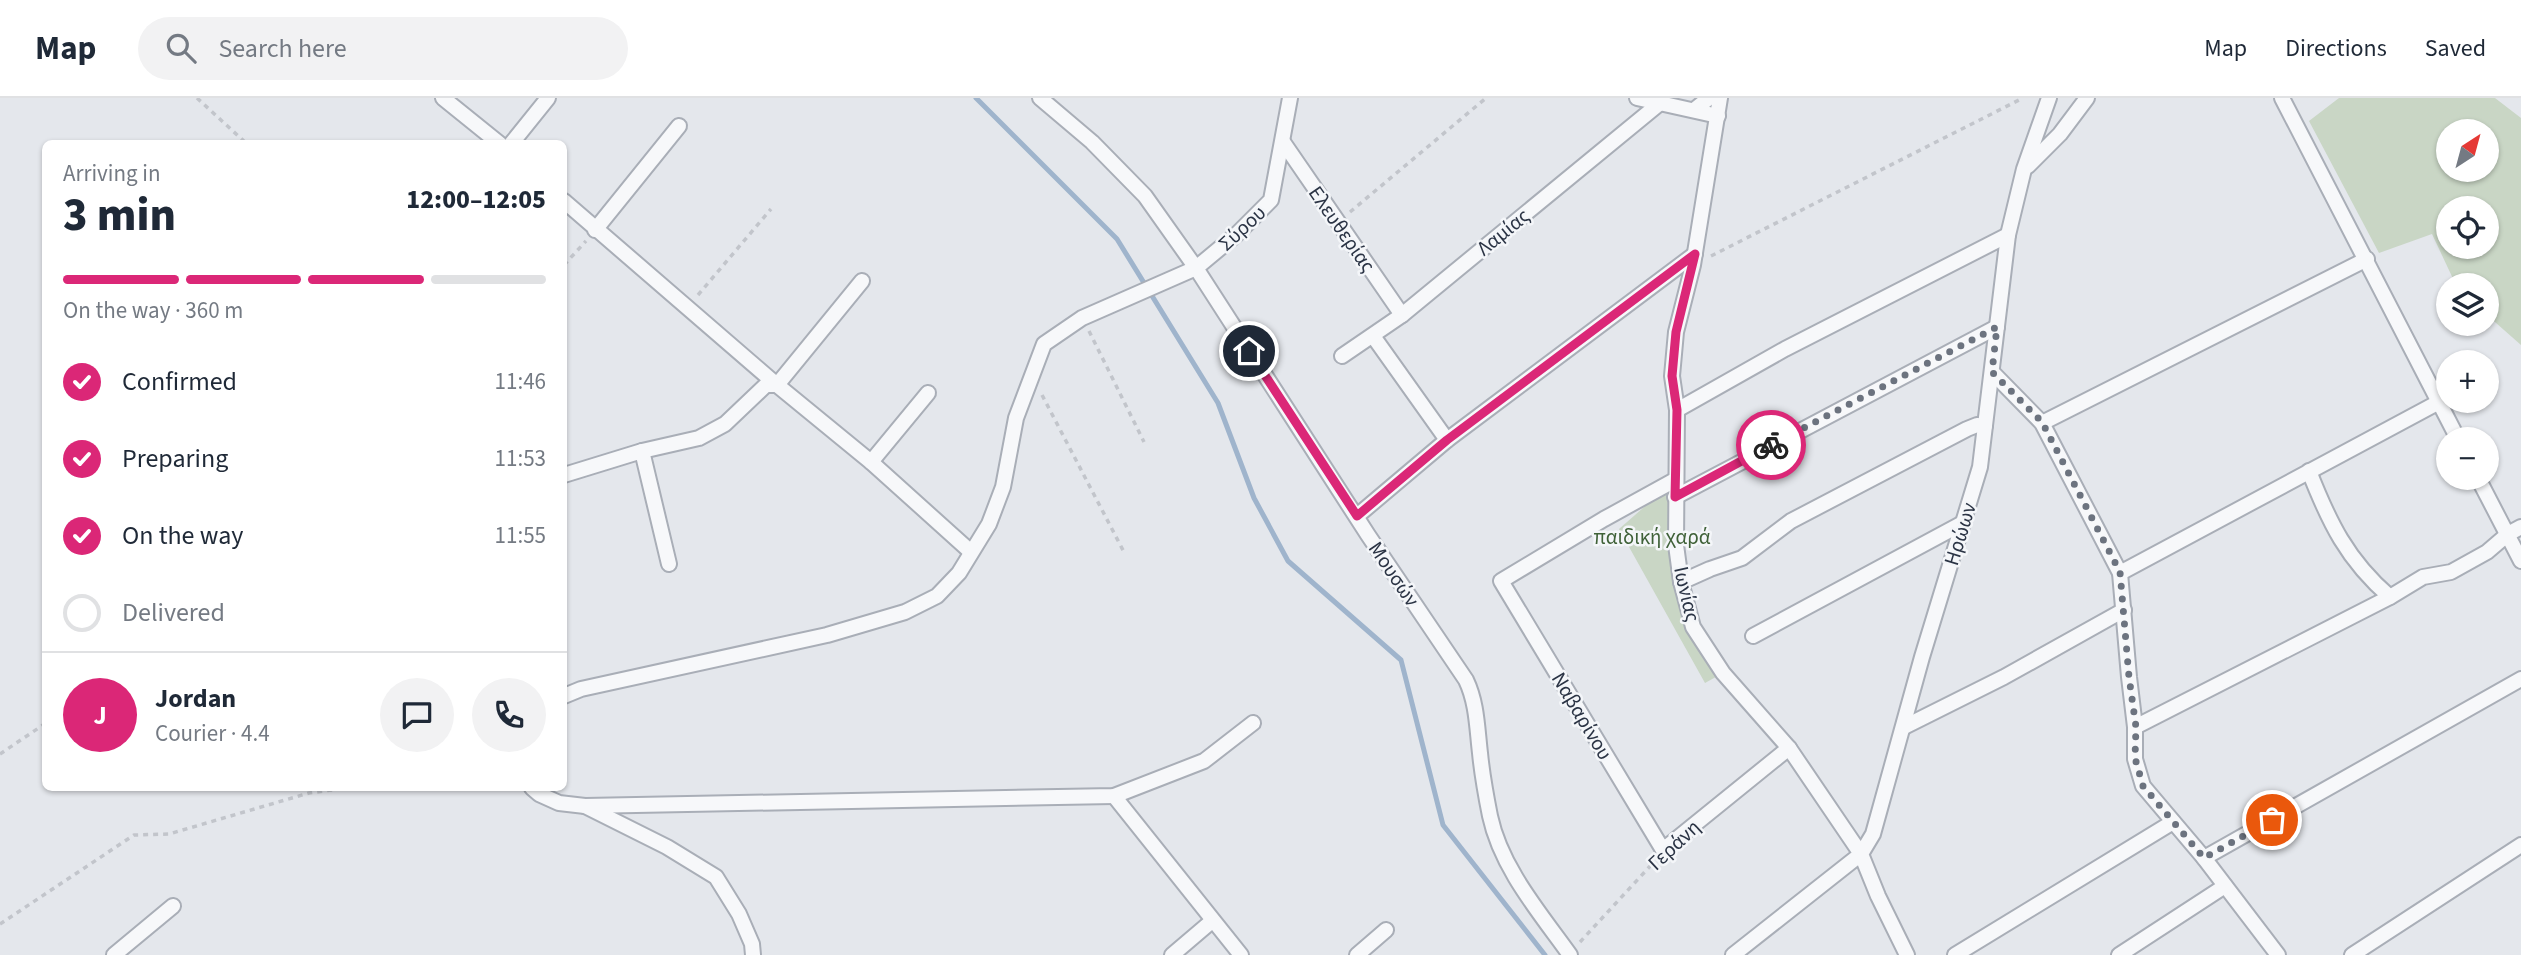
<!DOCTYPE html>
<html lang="en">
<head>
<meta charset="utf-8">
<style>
  :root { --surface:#fff; --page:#f2f2f3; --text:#1f2937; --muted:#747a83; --line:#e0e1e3; --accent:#db2777 }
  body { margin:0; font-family:"Source Sans 3",sans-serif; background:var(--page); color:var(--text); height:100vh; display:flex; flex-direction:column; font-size:26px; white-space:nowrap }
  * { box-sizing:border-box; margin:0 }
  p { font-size:23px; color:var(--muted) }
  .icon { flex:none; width:38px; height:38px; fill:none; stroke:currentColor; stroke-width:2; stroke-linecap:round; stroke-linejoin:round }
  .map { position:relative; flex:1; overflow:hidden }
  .drawer { position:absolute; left:42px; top:42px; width:525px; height:651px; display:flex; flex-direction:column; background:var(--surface); border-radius:10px; box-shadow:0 2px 5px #0004 }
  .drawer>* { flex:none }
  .needle { width:46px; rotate:36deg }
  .tools { position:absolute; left:2436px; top:21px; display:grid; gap:14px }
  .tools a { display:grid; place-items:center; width:63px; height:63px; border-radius:50%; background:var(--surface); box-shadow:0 2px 5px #0004; font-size:35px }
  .pin { position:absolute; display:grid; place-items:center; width:60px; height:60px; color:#fff; margin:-30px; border:4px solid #fff; border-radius:50%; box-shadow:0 2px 7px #0007 }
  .courier { position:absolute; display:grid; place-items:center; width:70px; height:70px; margin:-35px; border:5px solid #db2777; border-radius:50%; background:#fff; color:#222; box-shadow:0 2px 9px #0007 }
  .head em { font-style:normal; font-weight:800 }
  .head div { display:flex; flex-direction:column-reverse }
  .head { display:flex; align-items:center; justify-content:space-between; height:119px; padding:0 21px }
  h1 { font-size:46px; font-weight:800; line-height:52px }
  .bar { display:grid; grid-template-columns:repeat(4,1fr); gap:10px 7px; align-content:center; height:84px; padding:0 21px }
  .bar i { height:9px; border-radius:5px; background:var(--line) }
  .bar .selected { background:var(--accent) }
  .bar p { grid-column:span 4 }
  .line { display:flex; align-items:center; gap:18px; padding:0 21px; border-top:2px solid var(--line) }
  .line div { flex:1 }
  .round { display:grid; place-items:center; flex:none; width:74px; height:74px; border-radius:37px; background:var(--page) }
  ol { padding:0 21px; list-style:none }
  li { display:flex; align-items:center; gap:21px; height:77px }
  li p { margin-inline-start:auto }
  li .icon { padding:7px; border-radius:50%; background:var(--accent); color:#fff; stroke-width:4 }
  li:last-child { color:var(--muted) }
  li i { width:38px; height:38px; border:4px solid var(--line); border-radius:50% }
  header { display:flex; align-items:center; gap:42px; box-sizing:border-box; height:98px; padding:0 35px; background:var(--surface); border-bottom:2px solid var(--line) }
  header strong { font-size:33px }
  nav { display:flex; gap:38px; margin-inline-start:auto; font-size:24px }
  .search { width:490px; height:63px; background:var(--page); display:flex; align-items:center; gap:18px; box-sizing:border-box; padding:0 24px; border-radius:38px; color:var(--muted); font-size:26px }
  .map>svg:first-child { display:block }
  .green { fill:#c9d6c5; fill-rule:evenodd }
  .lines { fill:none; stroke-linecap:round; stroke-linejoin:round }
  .stream { stroke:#9fb4cc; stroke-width:5 }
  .minor-casing { stroke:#a9aeb7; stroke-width:18 }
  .path { stroke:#c2c5cb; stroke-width:3.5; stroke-dasharray:5 5; stroke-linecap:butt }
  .minor { stroke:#f7f8fa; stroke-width:14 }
  .done { stroke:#6c737f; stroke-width:7; stroke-dasharray:0 12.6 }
  .route { stroke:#db2777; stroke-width:9 }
  .labels { text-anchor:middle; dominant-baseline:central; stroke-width:5; stroke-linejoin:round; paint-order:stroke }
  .street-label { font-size:21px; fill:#2b3445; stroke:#f4f6f9 }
  .park-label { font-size:21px; fill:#3f6138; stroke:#f4f6f9 }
</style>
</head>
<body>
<header>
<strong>Map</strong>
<div class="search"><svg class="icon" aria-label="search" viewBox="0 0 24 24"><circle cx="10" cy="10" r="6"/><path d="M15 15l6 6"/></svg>Search here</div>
<nav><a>Map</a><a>Directions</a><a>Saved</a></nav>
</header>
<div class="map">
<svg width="2521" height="857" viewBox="0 0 2521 857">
  <rect width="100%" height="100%" fill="#e4e7ec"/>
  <g class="green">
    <path d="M2339,0H2495L2521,20V247L2487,217V187H2456L2432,136L2379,155L2309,23ZM2448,33H2487V72H2448ZM2448,110H2487V149H2448Z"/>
    <path d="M1675,382L1693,529L1723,575L1705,585L1619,431Z"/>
  </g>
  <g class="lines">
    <path class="stream" d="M976,0L1117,141L1218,305L1254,400L1288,463L1401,562L1443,727L1545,857"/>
    <g class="minor-casing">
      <g id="minor">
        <path d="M443,0L500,46"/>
        <path d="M1040,0L1092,44L1145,98L1196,170L1368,437L1466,582C1477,605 1477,630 1480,655C1482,676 1486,698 1490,718C1501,770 1540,815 1570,857"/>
        <path d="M1637,0L1718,18"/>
        <path d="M1720,0L1693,167L1676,234L1672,278L1677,312L1676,447L1681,484L1693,529L1723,575L1789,650L1861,756L1733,857"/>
        <path d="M2282,0L2458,341"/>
        <path d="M1694,12L1709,0"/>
        <path d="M1283,44L1402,217"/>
        <path d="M511,46L548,0"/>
        <path d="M2028,68L2060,36L2087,0"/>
        <path d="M564,103L777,287L871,364L971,454"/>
        <path d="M595,132L679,28"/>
        <path d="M1373,238L1447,342"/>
        <path d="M1342,258L1402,217L1660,5"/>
        <path d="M1992,274L2042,325L2120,475L2129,579L2135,629V661L2143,688L2204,760L2278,857"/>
        <path d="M1677,312L1785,251L2008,137"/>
        <path d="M2042,325L2367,161"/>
        <path d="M642,353L669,466"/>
        <path d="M871,364L928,295"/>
        <path d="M2309,373C2329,424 2347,462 2390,499"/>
        <path d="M564,377L642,353L699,340L725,326L766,287H777L862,183"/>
        <path d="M2478,380L2521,463"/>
        <path d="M1675,382L1604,421L1501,483L1663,752L1789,650"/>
        <path d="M1675,399L1997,229"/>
        <path d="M1357,418L1447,342L1695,156"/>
        <path d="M2120,475L2439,304"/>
        <path d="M1681,484L1710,471L1742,460L1791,423L1967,331L1977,327L1985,328"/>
        <path d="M1753,538L1963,425"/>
        <path d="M564,598L581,591L827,537L905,514L937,498L959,475L989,426L1003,389L1016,320L1044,246L1082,220L1196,170L1237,136L1271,102L1290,0"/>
        <path d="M1904,629L2004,579L2124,512"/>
        <path d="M2135,629L2390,499L2423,479L2451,474L2487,454L2508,436L2521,429"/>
        <path d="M532,690L539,696L559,705L585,708L667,749L716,779L739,816L752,846L753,857"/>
        <path d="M1114,698L1241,857"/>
        <path d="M585,708L1114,698L1204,663L1253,625"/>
        <path d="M2204,760L2521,581"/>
        <path d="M114,857L173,808"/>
        <path d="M1172,857L1212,823"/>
        <path d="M1357,857L1386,832"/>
        <path d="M1907,857L1878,798L1861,756L1873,736L1922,559L1980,369L2008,137L2024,71L2049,0"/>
        <path d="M1955,857L2173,724"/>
        <path d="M2119,857L2225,788"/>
        <path d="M2352,857L2521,747"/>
      </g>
    </g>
    <g class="path">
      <path d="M197,0L247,46"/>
      <path d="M1350,114L1486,0"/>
      <path d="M1711,158L2023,0"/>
      <path d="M564,167L586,143"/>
      <path d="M698,197L771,111"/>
      <path d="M1089,233L1144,344"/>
      <path d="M1042,297L1125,456"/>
      <path d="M0,656L46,625"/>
      <path d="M0,826L134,737L169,736L309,695L347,690"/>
      <path d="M1580,844L1653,765"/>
    </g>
    <use href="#minor" class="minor"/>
  </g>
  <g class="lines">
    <path class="done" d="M1771,347L1997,229L1992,274L2042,324L2120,474L2129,579L2136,629L2135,660L2143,688L2204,760L2272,722"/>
    <path class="route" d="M1249,253L1357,418L1447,342L1695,156L1676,234L1672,278L1677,312L1675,399L1771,347"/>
  </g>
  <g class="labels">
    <g class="street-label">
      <text transform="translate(1242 130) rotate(-43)">Σύρου</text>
      <text transform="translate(1342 131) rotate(55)">Ελευθερίας</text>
      <text transform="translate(1503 134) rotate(-39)">Λαμίας</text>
      <text transform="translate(1960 436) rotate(-73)">Ηρώων</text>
      <text transform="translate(1394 476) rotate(56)">Μουσών</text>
      <text transform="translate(1687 496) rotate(77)">Ιωνίας</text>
      <text transform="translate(1582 618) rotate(59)">Ναβαρίνου</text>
      <text transform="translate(1674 747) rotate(-43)">Γεράνη</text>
    </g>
    <g class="park-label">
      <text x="1652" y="439">παιδική χαρά</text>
    </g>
  </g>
</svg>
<div class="tools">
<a><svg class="needle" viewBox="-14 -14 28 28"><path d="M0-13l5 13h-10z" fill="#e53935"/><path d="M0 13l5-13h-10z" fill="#747a83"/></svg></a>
<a><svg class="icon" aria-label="locate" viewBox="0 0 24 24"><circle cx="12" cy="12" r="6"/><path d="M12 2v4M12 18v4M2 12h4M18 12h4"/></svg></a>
<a><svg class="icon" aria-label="layers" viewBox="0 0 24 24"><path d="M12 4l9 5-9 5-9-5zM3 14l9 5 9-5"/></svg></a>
<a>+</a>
<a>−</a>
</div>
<div class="pin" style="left:2272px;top:722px;background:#ea580c"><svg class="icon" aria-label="bag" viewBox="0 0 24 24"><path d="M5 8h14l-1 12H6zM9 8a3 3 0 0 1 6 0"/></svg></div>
<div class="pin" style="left:1249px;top:253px;background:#1f2937"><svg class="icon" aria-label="home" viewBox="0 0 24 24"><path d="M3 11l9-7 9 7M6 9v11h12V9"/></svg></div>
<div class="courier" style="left:1771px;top:347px"><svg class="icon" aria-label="bike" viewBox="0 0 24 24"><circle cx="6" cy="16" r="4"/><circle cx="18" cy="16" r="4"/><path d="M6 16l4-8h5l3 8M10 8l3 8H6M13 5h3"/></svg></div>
<section class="drawer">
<div class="head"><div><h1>3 min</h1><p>Arriving in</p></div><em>12:00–12:05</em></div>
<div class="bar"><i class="selected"></i><i class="selected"></i><i class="selected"></i><i></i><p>On the way · 360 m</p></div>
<ol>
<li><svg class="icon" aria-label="check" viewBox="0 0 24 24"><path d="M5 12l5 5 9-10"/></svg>Confirmed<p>11:46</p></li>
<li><svg class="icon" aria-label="check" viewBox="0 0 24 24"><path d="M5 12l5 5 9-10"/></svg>Preparing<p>11:53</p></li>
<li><svg class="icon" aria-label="check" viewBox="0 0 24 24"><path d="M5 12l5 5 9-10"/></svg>On the way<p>11:55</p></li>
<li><i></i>Delivered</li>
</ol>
<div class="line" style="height:126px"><b class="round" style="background:var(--accent);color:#fff">J</b><div><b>Jordan</b><p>Courier · 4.4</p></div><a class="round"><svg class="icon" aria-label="chat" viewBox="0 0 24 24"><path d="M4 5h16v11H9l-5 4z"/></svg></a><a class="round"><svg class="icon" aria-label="phone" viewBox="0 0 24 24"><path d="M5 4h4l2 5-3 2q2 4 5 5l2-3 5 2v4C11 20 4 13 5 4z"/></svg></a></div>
</section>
</div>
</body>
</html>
